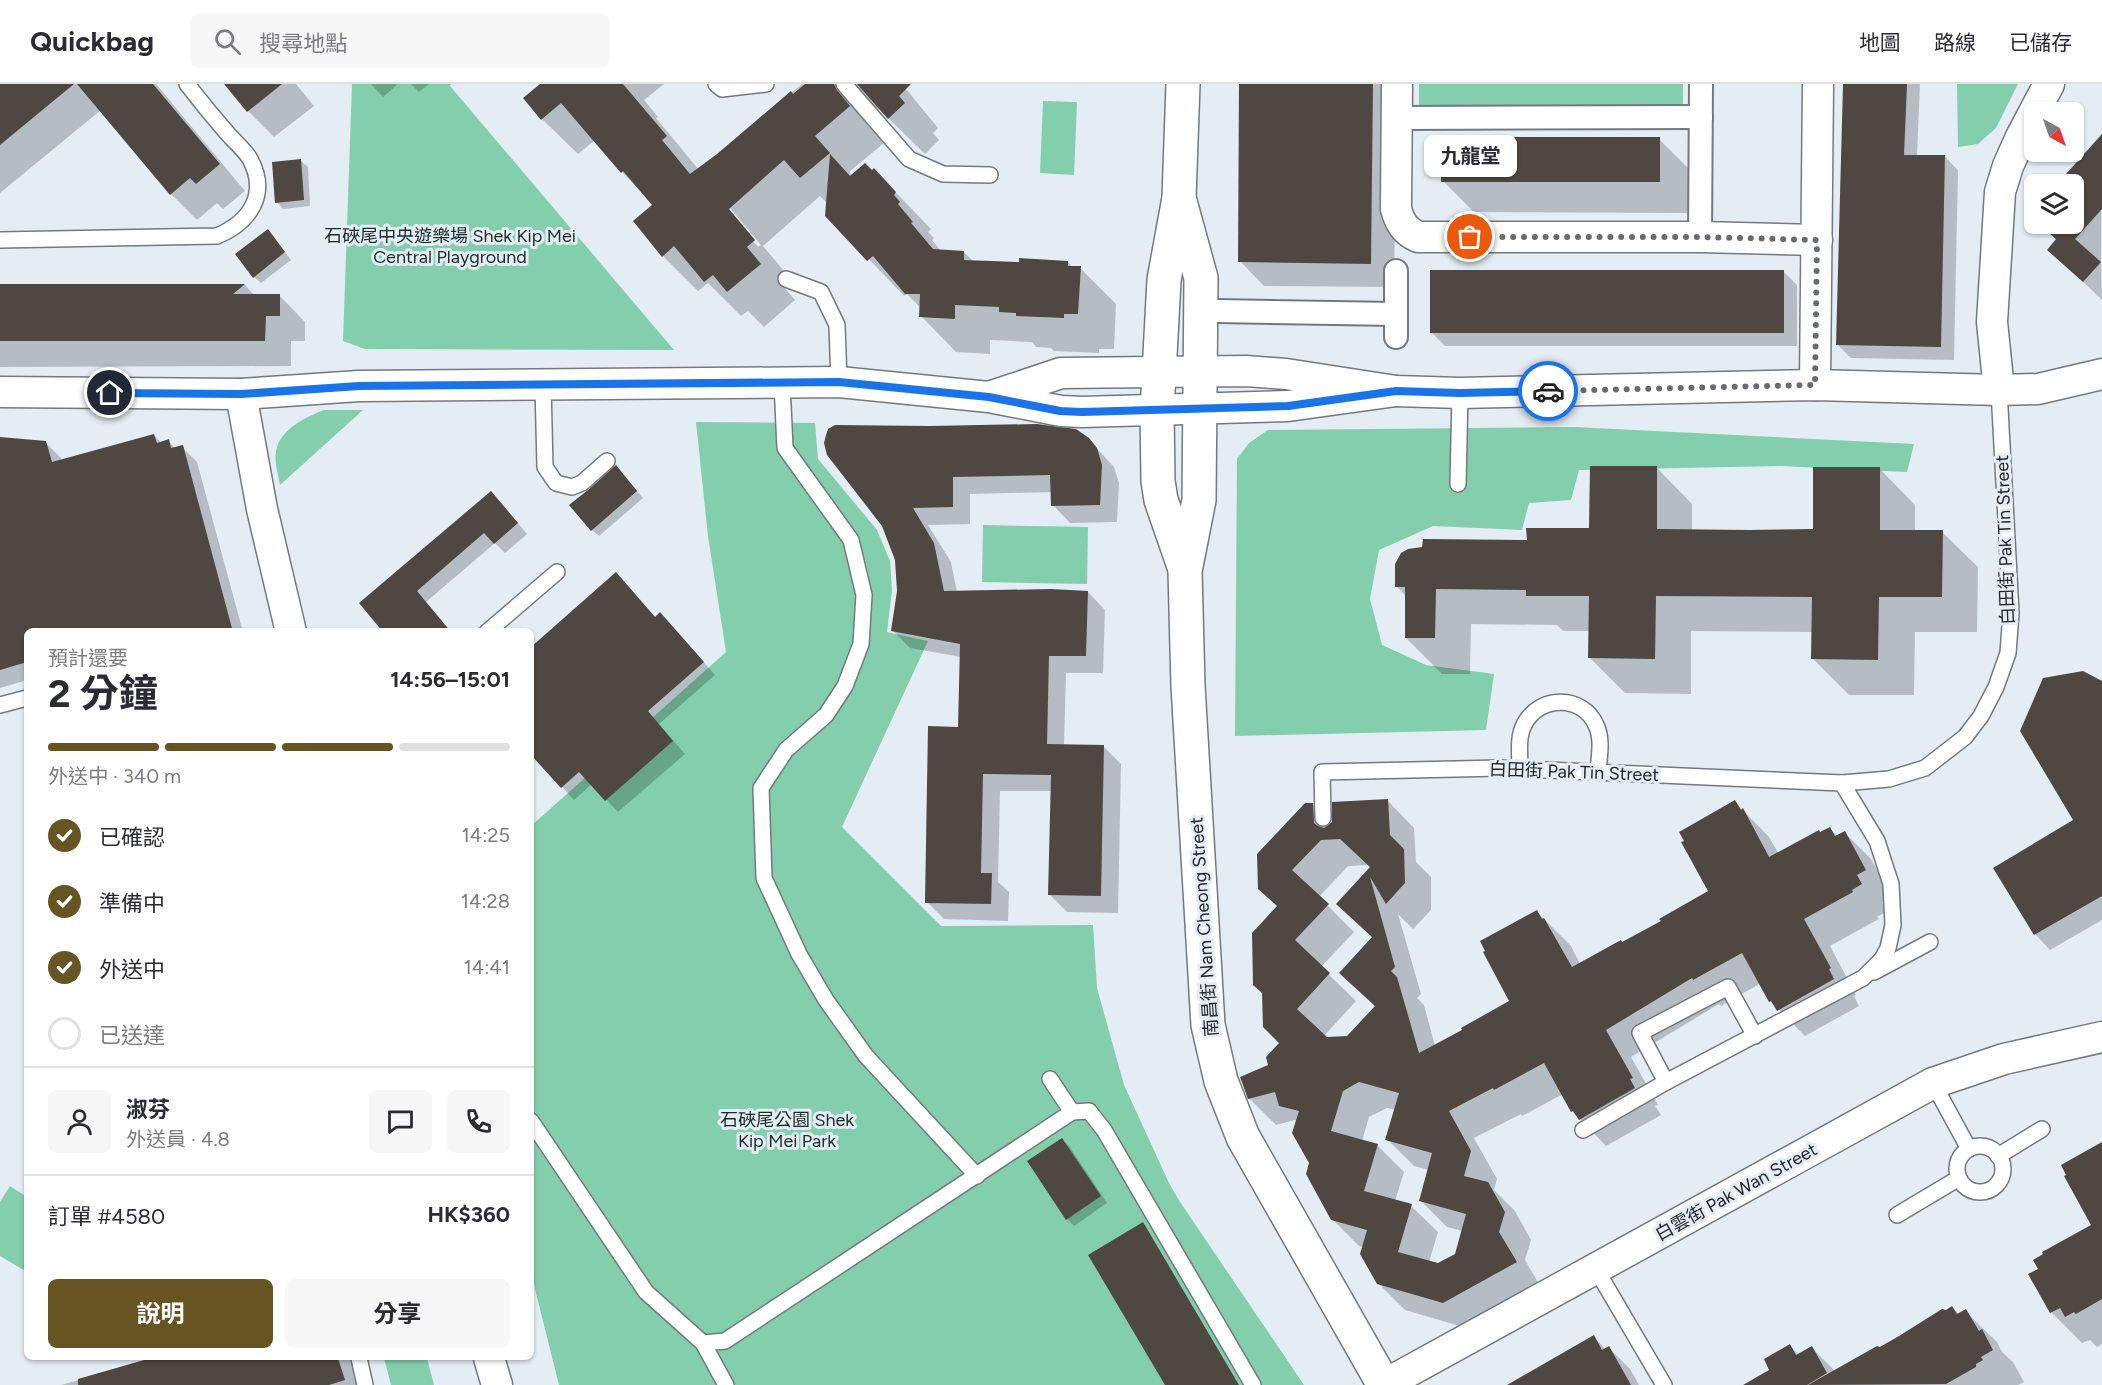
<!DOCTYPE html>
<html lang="zh-TW">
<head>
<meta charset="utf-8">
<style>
  :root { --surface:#fff; --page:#f7f7f7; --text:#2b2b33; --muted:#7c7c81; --line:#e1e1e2; --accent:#652 }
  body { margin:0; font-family:Figtree,"Noto Sans TC",sans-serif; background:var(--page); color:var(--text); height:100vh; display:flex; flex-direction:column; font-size:22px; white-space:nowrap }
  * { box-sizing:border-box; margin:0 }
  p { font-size:20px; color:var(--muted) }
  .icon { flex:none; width:33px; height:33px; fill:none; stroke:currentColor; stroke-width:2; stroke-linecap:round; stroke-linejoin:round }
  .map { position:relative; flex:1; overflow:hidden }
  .details { position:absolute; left:24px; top:544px; width:510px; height:732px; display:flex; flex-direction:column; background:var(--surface); border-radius:9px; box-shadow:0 2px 4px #0004 }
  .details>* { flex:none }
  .needle { width:39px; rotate:140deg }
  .buttons { position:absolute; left:2024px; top:18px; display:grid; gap:12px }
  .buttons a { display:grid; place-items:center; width:60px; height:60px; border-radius:9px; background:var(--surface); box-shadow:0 2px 4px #0004; font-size:30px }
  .pin { position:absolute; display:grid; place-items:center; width:51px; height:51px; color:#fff; margin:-26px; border:3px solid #fff; border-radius:50%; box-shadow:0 2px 6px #0007 }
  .courier { position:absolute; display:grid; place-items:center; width:60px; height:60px; margin:-30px; border:4px solid #1a73e8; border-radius:50%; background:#fff; color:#222; box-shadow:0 2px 8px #0007 }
  .bubble { position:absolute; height:42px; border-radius:9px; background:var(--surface); box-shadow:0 2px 4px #0004; font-size:20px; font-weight:700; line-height:42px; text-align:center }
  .overview em { font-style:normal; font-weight:700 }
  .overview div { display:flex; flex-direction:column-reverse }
  .overview { display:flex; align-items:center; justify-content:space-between; height:102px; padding:0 24px }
  h1 { font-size:39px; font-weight:700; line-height:45px }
  .bar { display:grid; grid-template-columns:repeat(4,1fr); gap:9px 6px; align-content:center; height:72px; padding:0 24px }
  .bar i { height:8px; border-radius:4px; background:var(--line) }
  .bar .selected { background:var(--accent) }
  .bar p { grid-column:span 4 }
  .line { display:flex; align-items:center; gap:15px; padding:0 24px; border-top:2px solid var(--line) }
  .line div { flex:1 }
  .round { display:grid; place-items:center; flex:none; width:63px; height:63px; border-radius:9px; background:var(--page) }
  ol { padding:0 24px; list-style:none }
  li { display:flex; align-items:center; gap:18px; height:66px }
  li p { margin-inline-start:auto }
  li .icon { padding:6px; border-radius:50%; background:var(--accent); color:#fff; stroke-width:4 }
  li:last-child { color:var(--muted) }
  li i { width:33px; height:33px; border:3px solid var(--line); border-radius:50% }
  .cta { display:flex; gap:12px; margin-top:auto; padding:12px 24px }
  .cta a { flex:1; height:69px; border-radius:9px; background:var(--accent); color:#fff; font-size:24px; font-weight:700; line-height:69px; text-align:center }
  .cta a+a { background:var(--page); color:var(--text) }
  header { display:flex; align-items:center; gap:36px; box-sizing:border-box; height:84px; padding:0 30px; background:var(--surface); border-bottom:2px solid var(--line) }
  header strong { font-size:28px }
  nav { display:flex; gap:33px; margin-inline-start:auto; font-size:21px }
  .search { width:420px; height:54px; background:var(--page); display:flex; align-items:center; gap:15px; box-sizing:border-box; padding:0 21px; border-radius:9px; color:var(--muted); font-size:22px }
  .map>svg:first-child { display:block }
  .green { fill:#83cead }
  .shadow { fill:#0003; fill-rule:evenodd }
  .building { fill:#4f4842; fill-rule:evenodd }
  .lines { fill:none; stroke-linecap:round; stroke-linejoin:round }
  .service-casing { stroke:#737980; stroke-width:18 }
  .pedestrian-casing { stroke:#737980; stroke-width:26 }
  .minor-casing { stroke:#737980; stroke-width:33 }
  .secondary-casing { stroke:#737980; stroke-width:36 }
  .service { stroke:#fff; stroke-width:15 }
  .pedestrian { stroke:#fff; stroke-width:22 }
  .minor { stroke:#fff; stroke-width:30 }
  .secondary { stroke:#fff; stroke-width:33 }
  .done { stroke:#676c70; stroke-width:6; stroke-dasharray:0 10.8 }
  .route { stroke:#1a73e8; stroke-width:8 }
  .labels { text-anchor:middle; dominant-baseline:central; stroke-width:6; stroke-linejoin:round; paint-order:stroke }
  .park-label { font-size:18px; fill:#1a2e25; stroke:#e4ecf4 }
  .street-label { font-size:18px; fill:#242729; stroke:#e4ecf4 }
</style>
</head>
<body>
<header>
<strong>Quickbag</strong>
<div class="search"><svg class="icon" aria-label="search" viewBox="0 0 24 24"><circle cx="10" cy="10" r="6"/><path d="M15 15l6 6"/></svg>搜尋地點</div>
<nav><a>地圖</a><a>路線</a><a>已儲存</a></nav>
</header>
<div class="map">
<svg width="2102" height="1301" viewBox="0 0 2102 1301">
  <rect width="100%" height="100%" fill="#e4ecf4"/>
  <g class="green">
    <path d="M352,0H451L450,2L674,266L365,265L343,257Z"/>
    <path d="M1419,0H1683V26L1419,27Z"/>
    <path d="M1957,0H2018L1996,44L1978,60L1958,63Z"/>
    <path d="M1043,17L1077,18L1074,91L1040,89Z"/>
    <path d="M324,326H363L280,401C278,389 273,375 277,363C283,344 306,333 324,326Z"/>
    <path d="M696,338L815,339L818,375L877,446L890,477L892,506L887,548L928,557L842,743L941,842L1093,841L1097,904L1124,1001L1169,1099L1180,1118L1304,1301H559L531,1189V742L726,568L708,452Z"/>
    <path d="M1574,343L1914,360L1907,388L1781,382L1579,386L1571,416L1529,419L1522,446L1433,442L1379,466L1370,515L1382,561L1426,581L1494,590L1486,646L1235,652L1237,375L1249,359L1268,346Z"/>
    <path d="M983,441L1088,443L1087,500L982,498Z"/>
    <path d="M10,1102L27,1113V1188L0,1172V1118Z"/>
    <path d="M384,1274H427L434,1301H391Z"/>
  </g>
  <g class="shadow">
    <path d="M0,0H156L245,107L223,125L217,119L197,136L171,110L101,26L0,109Z"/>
    <path d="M226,0H296L314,22L274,53L248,27Z"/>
    <path d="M371,0H398L383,13Z"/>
    <path d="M411,0H429L419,8Z"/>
    <path d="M543,0H664L644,16L658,33L656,34L699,86L802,0H902L938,44L933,49L939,56L925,70L879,25L873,29L872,43L885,58L849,88L853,92L874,86L931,145L928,148L934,154L932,156L941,167L964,168L974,178L1020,180L1068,178L1073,184H1080L1116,220L1114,265H1099V269L1054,267L1051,264L1036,263L1032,258L990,256V270L956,268L921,232V224L907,210L904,212L827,131L828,120L820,112L763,162L789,193L781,200L795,216L764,243L748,227L741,232L708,199L698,207L663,172L654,121L622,88L595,56L578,70L542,35ZM726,124H730L761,161L758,163Z"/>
    <path d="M1241,0H1397L1394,203L1264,202L1240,177Z"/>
    <path d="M1845,0H1920L1917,72L1945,73L1958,86L1954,276L1851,274L1838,261Z"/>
    <path d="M2102,53L2101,180L2102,216L2049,165L2057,156L2040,140H2073V100H2059Z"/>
    <path d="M1659,55L1690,86V129L1474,128L1443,97Z"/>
    <path d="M301,77L308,83L310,122L283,125L277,118Z"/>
    <path d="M274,154L291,176L261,199L254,193Z"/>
    <path d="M1783,187L1797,201V262H1445L1431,248Z"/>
    <path d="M245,201L254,211H279L305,238V257H291V282L0,283V202Z"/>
    <path d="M154,351L161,359L168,357L176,365L182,363L197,378L243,548H27V596L0,604V354L46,359L61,374V377Z"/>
    <path d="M1088,355L1114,383L1119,399L1117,438L1070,439L1053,421L1052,408L970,410V440L928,441L951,478L957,508H1088L1105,526L1103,589H1066L1064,662H1103L1121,680L1118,829L1067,828L1050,811L1052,707H1000L998,798L1009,808L1008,837L944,835L927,818L960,644L961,573L910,564L892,546L898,507L896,476L883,441L829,371Z"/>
    <path d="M1657,384L1692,420V447H1814L1880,385L1915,421V448H1942L1978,483L1977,548H1915L1914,611H1849L1813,575V548L1691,547V610L1625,609L1590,574V547H1563L1557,541L1471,540L1470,590H1442L1406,554V512L1396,502L1528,457L1591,446Z"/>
    <path d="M622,390L643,414L599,452L592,446Z"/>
    <path d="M501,419L527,450L505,469L495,459L426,518L451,548H385L361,519Z"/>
    <path d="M629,503L656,534L672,543L715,591L659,640L685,670L618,728L592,700L574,716L531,668V565Z"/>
    <path d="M2102,599V836L2050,866L2035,850L2075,737Z"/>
    <path d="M1388,717L1414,744L1416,778L1431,793V826L1413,845L1398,830L1421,910L1417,914L1424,921L1435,962L1511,917L1536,827L1571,862L1580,880L1663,838L1710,808L1735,718L1769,753L1779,770L1830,745L1838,753L1845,749L1871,775L1892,813L1882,818L1887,827L1877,833L1879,835L1830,862L1856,911L1854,912L1859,922L1805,952L1770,917L1761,899L1721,922L1719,920L1631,973L1658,1021L1655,1022L1661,1031L1606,1062L1572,1027L1563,1010L1522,1032L1521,1030L1474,1054L1497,1095L1494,1106L1515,1127L1531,1156L1525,1176L1542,1205L1470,1245L1405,1226L1378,1199L1363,1163L1359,1162L1332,1135L1297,1038L1295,1036L1276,1041L1249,1014L1270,982L1281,959L1278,822L1312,720L1333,741ZM1368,781L1371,784L1338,820L1373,854L1341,889L1376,923L1347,954L1327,955L1324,952L1356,917L1321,883L1354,848L1319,813L1348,782ZM1387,1024L1396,1026L1387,1055L1414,1082L1429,1086L1420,1116L1447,1143L1463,1147L1456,1171L1438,1181L1429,1178L1438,1148L1411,1122L1395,1117L1404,1088L1377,1061L1362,1057L1369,1033Z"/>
    <path d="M1062,1056L1069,1062L1107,1119L1074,1142L1067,1135Z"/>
    <path d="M2102,1060V1260L2097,1263L2090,1256L2082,1259L2051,1228L2040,1185L2093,1142Z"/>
    <path d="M1952,1224L1959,1230L1965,1227L1997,1258L2002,1268L2013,1278L2024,1298L2018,1301H1758L1790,1262L1799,1271L1812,1264L1835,1287Z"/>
    <path d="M1594,1253L1606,1266L1609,1264L1630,1285L1639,1301H1510Z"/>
    <path d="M156,1274H356L364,1301H61Z"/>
  </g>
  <g class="building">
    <path d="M0,0H74L0,61Z"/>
    <path d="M77,0H153L220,80L196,100L190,94L170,111Z"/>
    <path d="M224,0H282L247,28Z"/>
    <path d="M540,0H623L667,52L662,56L690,90L717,70L791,7L793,10L805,0H834L837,6L855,28L850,22L815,52L830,69L800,94L784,76L729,125L755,156L747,163L761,180L727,208L713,191L704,198L674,162L662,173L633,137L652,121L623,87L621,89L561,19L541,36L523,14Z"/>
    <path d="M857,0H911L899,12L905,19L888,35Z"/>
    <path d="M1239,0H1373L1371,180L1238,178Z"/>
    <path d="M1843,0H1907L1904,71H1945L1941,263L1836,261Z"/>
    <path d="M2102,50V125L2075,155L2101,178L2083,198L2047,166L2056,155L2039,140H2073V100H2057Z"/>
    <rect x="1441" y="53" width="219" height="45"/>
    <path d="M830,70L850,92L865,79L872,86L874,84L896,108L894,111L900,118L898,120L913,138L911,139L933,165L964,167V176L1019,178V174L1068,177V182H1081L1078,230H1064V234L1016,232V229L999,228V223L955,221V235L919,233L920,210H905L873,172L867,177L825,132Z"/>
    <path d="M301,75L304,116L275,119L272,78Z"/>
    <path d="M268,145L285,168L253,194L235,170Z"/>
    <rect x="1430" y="186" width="354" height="63"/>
    <path d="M0,200H245L233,210H280V232H266L265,257H0Z"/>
    <path d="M1037,340L1076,345L1089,354L1097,364L1102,381L1100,421L1051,422L1050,391L953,393V423L913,424L934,459L944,507L1051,505L1088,507L1086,572H1049L1047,660L1104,661L1101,812L1048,811L1051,691L983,690L981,789H992L991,820L925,819L928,642L958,643L960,560L891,547L897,507L895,476L882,442L827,371L824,359L826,351L828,345L835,341L930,342Z"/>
    <path d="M154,350L157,359L169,355L171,364L183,361L233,548H27V578L0,586V353L46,357L52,378Z"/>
    <path d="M616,381L637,407L591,447L569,421L588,406Z"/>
    <path d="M1590,382H1657V445L1750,446L1813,445V383H1880V446H1943L1942,513H1879L1878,576L1811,575L1812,513L1656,512L1655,575L1588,574L1589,512H1526V506L1436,505L1435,554H1405V503H1395V480L1401,469L1408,465L1422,463L1423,455L1527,456L1526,444H1589Z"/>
    <path d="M491,407L518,439L494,460L484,449L417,507L451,548H383L359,519Z"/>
    <path d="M616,488L655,533L660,528L704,578L648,627L673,657L605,717L579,688L561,704L531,671V563Z"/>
    <path d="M2083,587L2102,597V812L2034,851L1993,784L2073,736L2020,647L2043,594Z"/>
    <path d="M1388,715L1390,751L1404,765L1405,799L1386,820L1370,793L1395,883L1391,887L1397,893L1419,969L1462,946L1461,944L1509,917L1483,868L1485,867L1480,857L1537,826L1542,835L1544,834L1572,883L1621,856L1622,858L1661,837L1659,835L1708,807L1681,758L1684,757L1679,748L1735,716L1741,726L1743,724L1769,773L1819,746L1820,748L1830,743L1835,752L1845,747L1866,786L1857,791L1862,800L1852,806L1853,808L1804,835L1831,884L1829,885L1834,895L1777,927L1771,917L1769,918L1742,869L1693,896L1692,894L1606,946L1633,994L1630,995L1635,1004L1579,1036L1573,1027L1571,1028L1544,979L1494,1006L1493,1004L1449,1027L1471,1067L1464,1092L1488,1098L1505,1128L1499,1148L1517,1178L1443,1219L1377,1200L1360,1170L1367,1146L1331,1136L1306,1090L1309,1079L1292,1049L1299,1027L1279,1022L1275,1008L1248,1015L1240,993L1268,981L1266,973L1279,959L1263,943L1262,909L1253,901L1252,849L1277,822L1258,805L1257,770L1305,719H1313L1314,739L1318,742L1324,744L1332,738V718ZM1340,755L1370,783L1336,820L1372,853L1339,889L1375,922L1347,952L1327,953L1297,925L1330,889L1295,856L1329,820L1292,786L1321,756ZM1359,998L1399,1009L1385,1056L1432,1069L1419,1117L1466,1130L1455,1170L1438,1179L1398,1168L1412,1120L1364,1107L1378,1060L1331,1047L1343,1007Z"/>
    <path d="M1062,1054L1101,1112L1066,1136L1027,1077Z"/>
    <path d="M2102,1058V1215L2076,1230L2074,1228L2065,1233L2060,1224L2050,1229L2028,1190L2038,1185L2033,1176L2043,1170L2042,1168L2091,1141L2064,1092L2066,1091L2061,1081Z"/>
    <path d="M1143,1138L1239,1301H1165L1088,1171Z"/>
    <path d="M1952,1222L1957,1230L1966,1225L1979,1247L1982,1245L1993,1266L1981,1273L1983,1276L1976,1280V1283L1946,1300L1808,1301L1877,1262L1880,1263L1899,1252L1942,1225L1946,1226Z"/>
    <path d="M1594,1251L1602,1266L1609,1262L1631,1301H1507Z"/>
    <path d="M1790,1260L1796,1271L1812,1262L1827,1289L1807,1301H1743L1769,1286L1764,1275Z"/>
    <path d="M151,1274H338L345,1296L329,1301H78V1295Z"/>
  </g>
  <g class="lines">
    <g class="service-casing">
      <g id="service">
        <path d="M716,0L722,5L766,0"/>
        <path d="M844,0L909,75L943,90L990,91"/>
        <path d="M0,156L217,152C250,138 269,110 250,75C245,66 235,58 228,50C214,34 200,17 187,0"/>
        <path d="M786,195L821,208L837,241L839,298"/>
        <path d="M782,299L785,364L851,456L864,511L861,560L845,602L826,631L786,666L761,704L764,794L799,870L826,916L866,972L977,1092"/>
        <path d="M543,301L545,383L556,399L572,403L582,399L607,377"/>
        <path d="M1458,400L1460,309"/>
        <path d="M487,548L557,488"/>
        <path d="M0,621L27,614"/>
        <path d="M1520,685C1520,670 1517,652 1525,639C1540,611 1583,611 1596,641C1603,655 1599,673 1598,688"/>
        <path d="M1323,734L1322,688L1500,684L1842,699L1889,695L1925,684L1965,653L1981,632L1996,603L2008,569L2011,529L1999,306"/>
        <path d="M1874,888L1930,858"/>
        <path d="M1666,998L1640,949L1728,903L1755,952"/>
        <path d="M1933,999L1969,1065"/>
        <path d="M1072,1028L1089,1027L1104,1046L1253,1301"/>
        <path d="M531,1037L646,1208L703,1259L726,1301"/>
        <path d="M1583,1046L1666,998L1863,894L1882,875L1888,864L1893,841L1891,800L1877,757L1842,699"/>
        <circle cx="1980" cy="1085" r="23"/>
        <path d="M1998,1072L2042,1045"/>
        <path d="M1897,1131L1959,1094"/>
        <path d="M1596,1185L1664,1301"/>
        <path d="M703,1259L725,1257L1072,1028L1050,995"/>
        <path d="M359,1274L365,1301"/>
      </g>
    </g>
    <g class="pedestrian-casing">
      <g id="pedestrian">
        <path d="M1397,34L1701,33"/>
        <path d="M1700,153L1701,0"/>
        <path d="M1396,187V253"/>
        <path d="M1217,227L1396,230"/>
      </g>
    </g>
    <g class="minor-casing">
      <g id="minor">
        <path d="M1397,0L1396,125C1400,139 1405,147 1418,153H1700L1817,156"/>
        <path d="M1815,301L1818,0"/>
        <path d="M1999,306L1992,238L2000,108L2008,82L2021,53L2049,0"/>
        <path d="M0,308L241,310L359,302L839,298L989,313L1061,327L1082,328L1288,322L1396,307"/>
        <path d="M241,310L262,425L291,548"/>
        <path d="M992,312L1061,289L1246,287L1286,290L1396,307L1460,309L1815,301L1999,306L2038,305L2102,290"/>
        <path d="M489,1274L497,1301"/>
        <path d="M1384,1301L1933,999L2004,975L2102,953"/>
      </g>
    </g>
    <g class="secondary-casing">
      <g id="secondary">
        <path d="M1183,0L1179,114L1164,196L1157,327L1158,397L1161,416L1185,485"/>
        <path d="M1179,114L1201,194L1199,416L1185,487L1188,602L1208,941L1221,997L1243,1053L1384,1301"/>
      </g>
    </g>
    <use href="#service" class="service"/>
    <use href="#pedestrian" class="pedestrian"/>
    <use href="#minor" class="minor"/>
    <use href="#secondary" class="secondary"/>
  </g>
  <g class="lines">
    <path class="done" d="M1470,153H1700L1817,156L1815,301L1548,307"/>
    <path class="route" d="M110,309L241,310L359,302L839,298L989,313L1060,327L1082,328L1288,322L1396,307L1460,309L1548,307"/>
  </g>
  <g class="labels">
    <g class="park-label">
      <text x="450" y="152">石硤尾中央遊樂場 Shek Kip Mei<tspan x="450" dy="21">Central Playground</tspan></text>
      <text x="787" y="1036">石硤尾公園 Shek<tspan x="787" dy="21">Kip Mei Park</tspan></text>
    </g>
    <g class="street-label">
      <text transform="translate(2005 456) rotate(-92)">白田街 Pak Tin Street</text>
      <text transform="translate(1574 688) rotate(2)">白田街 Pak Tin Street</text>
      <text transform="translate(1204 843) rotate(-94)">南昌街 Nam Cheong Street</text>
      <text transform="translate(1736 1108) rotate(-29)">白雲街 Pak Wan Street</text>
    </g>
  </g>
</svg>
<div class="buttons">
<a><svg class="needle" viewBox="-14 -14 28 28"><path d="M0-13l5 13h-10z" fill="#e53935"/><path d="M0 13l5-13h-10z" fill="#7c7c81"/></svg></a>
<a><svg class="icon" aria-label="layers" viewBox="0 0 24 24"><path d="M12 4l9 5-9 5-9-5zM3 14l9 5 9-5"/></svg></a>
</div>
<div class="pin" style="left:1470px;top:153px;background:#ea580c"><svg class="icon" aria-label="bag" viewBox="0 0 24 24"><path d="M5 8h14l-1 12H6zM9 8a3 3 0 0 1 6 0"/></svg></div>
<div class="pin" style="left:110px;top:309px;background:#1f2937"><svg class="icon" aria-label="home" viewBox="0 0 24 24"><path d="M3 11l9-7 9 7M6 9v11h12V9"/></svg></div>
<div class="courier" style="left:1548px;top:307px"><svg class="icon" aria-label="car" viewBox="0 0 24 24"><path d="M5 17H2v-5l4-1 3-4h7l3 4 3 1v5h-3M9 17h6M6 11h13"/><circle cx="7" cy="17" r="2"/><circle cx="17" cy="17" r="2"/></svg></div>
<div class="bubble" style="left:1424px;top:51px;width:93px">九龍堂</div>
<section class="details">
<div class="overview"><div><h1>2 分鐘</h1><p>預計還要</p></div><em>14:56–15:01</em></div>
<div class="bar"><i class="selected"></i><i class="selected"></i><i class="selected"></i><i></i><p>外送中 · 340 m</p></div>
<ol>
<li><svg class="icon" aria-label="check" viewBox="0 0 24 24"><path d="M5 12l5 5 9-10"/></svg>已確認<p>14:25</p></li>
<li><svg class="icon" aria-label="check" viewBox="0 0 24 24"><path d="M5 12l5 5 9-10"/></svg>準備中<p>14:28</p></li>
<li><svg class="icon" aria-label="check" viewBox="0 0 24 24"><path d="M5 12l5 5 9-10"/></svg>外送中<p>14:41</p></li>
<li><i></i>已送達</li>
</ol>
<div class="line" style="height:108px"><a class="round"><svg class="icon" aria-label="person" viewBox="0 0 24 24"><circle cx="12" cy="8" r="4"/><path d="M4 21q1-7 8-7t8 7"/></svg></a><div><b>淑芬</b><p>外送員 · 4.8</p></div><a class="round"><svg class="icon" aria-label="chat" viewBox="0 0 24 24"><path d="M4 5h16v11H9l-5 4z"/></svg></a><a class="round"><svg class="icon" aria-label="phone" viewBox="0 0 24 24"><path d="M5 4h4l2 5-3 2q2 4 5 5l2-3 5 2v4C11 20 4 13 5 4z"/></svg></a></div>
<div class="line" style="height:78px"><div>訂單 #4580</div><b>HK$360</b></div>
<div class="cta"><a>說明</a><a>分享</a></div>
</section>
</div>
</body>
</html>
